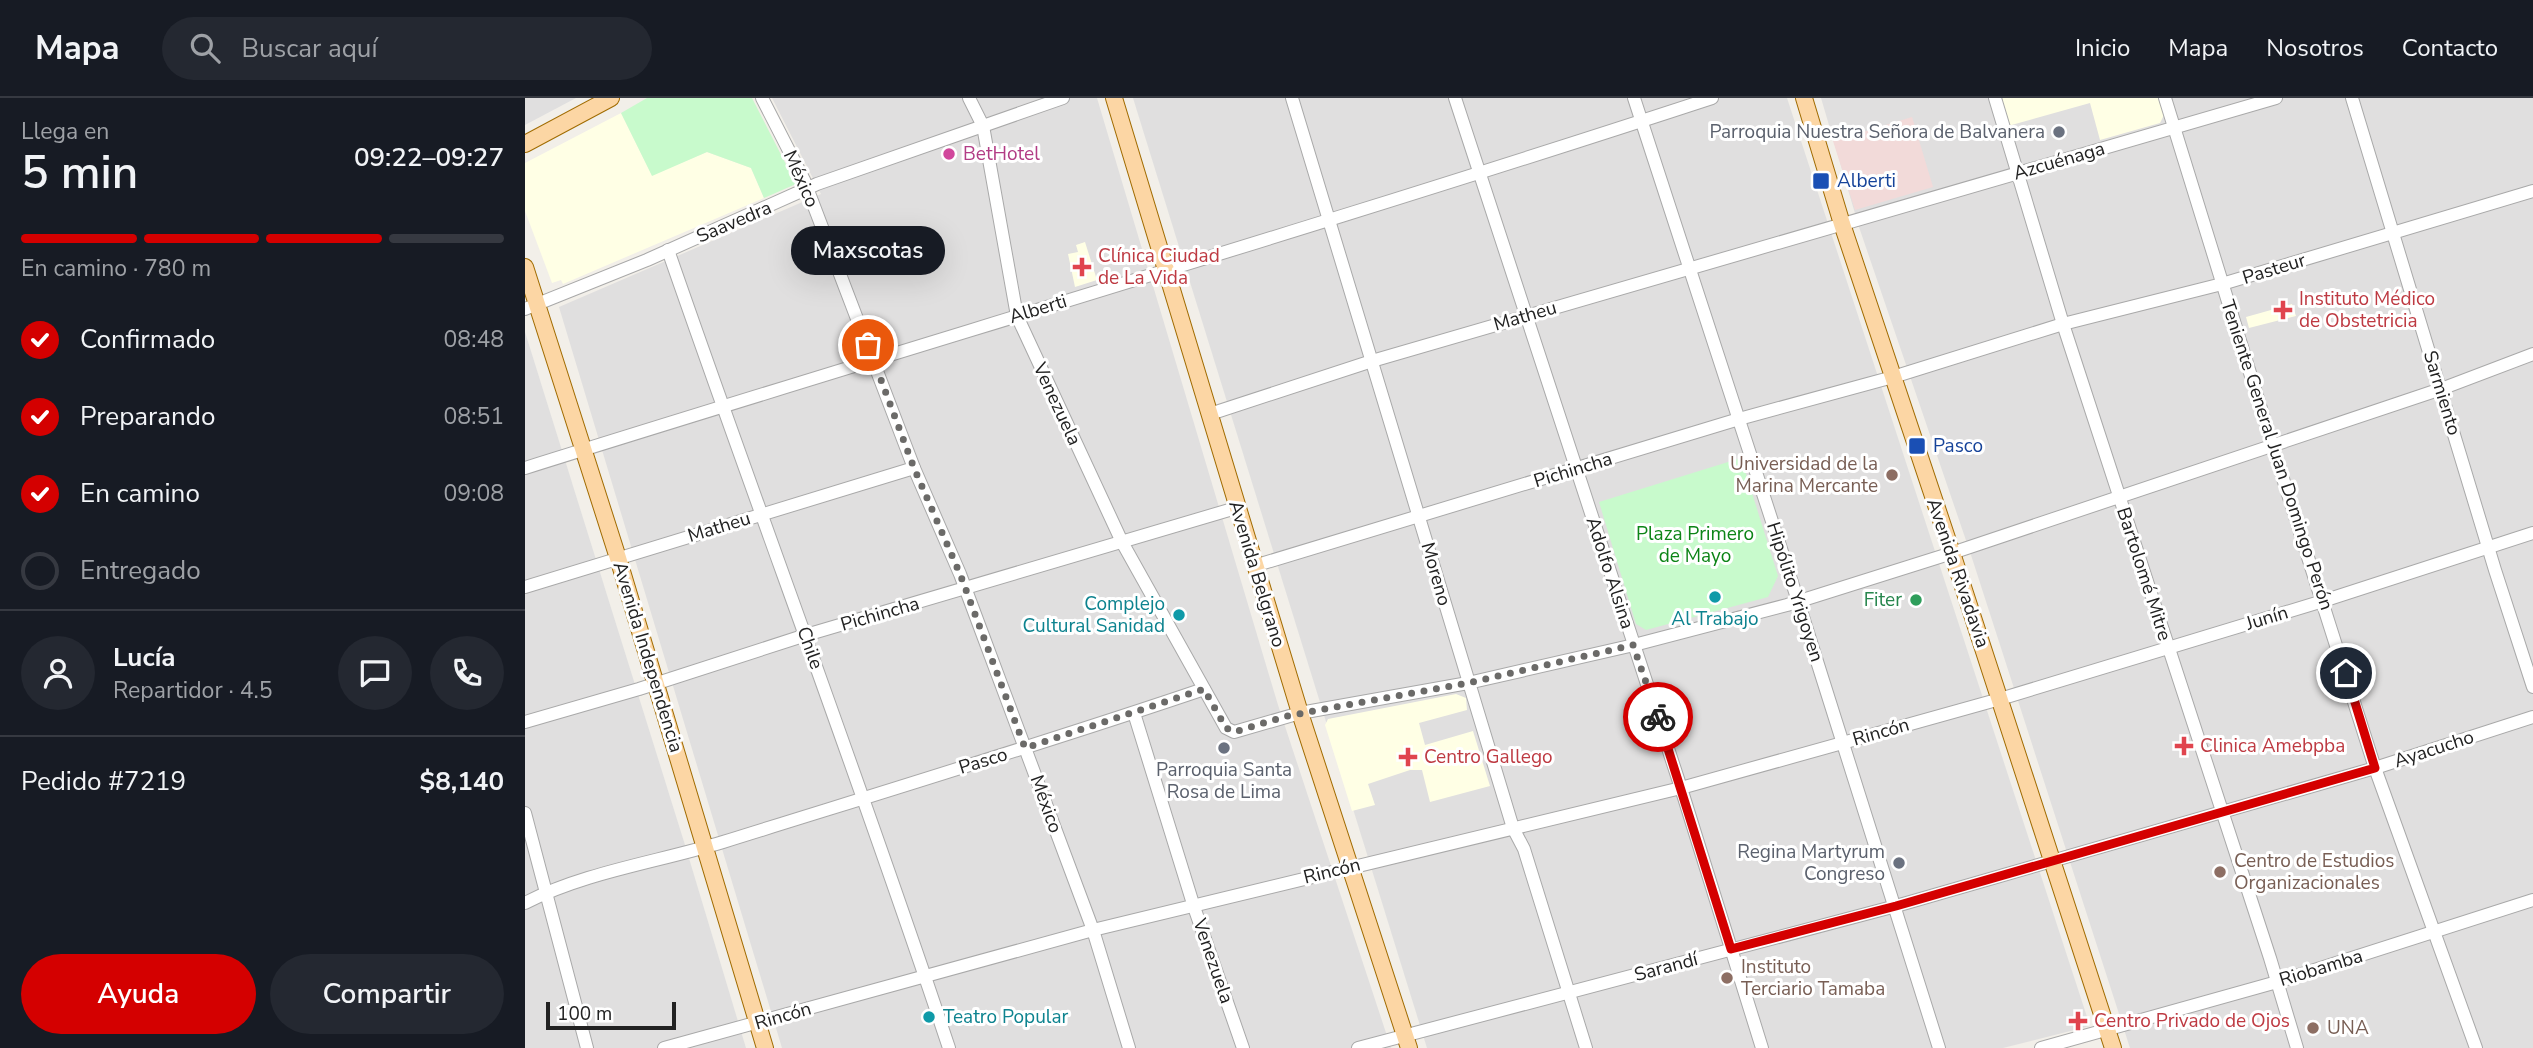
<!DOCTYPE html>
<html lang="es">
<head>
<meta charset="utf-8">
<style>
  :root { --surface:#171b24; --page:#242831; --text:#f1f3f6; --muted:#9ea1a6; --line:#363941; --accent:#d40000 }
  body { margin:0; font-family:"Nunito Sans",sans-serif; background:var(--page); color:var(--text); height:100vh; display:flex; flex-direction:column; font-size:26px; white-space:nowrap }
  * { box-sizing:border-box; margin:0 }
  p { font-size:23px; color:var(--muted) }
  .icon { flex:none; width:38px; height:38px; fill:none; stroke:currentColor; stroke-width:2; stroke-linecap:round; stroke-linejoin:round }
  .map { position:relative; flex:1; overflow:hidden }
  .side { display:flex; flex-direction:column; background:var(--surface); width:525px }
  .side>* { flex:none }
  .scale { position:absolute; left:21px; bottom:18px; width:130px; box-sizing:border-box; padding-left:7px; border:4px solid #222; border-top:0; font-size:19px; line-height:24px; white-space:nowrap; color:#222; -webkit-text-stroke:5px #fff; paint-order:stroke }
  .pin { position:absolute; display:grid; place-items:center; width:60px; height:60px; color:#fff; margin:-30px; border:4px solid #fff; border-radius:50%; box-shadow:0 2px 7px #0007 }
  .courier { position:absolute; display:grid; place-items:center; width:70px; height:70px; margin:-35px; border:5px solid #d40000; border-radius:50%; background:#fff; color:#222; box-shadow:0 2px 9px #0007 }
  .bubble { position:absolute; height:49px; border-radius:24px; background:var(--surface); box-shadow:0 7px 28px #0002; font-size:23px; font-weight:600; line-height:49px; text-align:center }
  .head em { font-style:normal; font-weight:600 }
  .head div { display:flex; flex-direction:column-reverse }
  .head { display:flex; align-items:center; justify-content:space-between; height:119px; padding:0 21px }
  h1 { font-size:46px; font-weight:600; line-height:52px }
  .bar { display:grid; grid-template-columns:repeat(4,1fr); gap:10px 7px; align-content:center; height:84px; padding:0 21px }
  .bar i { height:9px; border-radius:5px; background:var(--line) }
  .bar .on { background:var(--accent) }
  .bar p { grid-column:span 4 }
  .line { display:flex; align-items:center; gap:18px; padding:0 21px; border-top:2px solid var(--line) }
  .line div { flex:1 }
  .round { display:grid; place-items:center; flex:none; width:74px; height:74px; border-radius:37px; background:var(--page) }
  ol { padding:0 21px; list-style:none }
  li { display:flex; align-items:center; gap:21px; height:77px }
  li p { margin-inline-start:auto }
  li .icon { padding:7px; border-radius:50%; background:var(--accent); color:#fff; stroke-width:4 }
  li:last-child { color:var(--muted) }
  li i { width:38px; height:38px; border:4px solid var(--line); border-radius:50% }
  .cta { display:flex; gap:14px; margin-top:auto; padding:14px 21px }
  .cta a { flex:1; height:80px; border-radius:42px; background:var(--accent); color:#fff; font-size:28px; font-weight:600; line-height:80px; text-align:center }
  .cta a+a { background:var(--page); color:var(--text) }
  header { display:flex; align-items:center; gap:42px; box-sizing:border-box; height:98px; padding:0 35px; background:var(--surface); border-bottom:2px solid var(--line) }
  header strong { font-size:33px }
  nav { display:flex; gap:38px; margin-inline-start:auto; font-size:24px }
  .search { width:490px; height:63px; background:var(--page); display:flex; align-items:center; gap:18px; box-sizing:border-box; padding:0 24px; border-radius:38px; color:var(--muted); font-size:26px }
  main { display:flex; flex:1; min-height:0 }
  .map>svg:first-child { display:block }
  .residential { fill:#e0dfdf }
  .commercial { fill:#f2dad9 }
  .education { fill:#ffffe5 }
  .park { fill:#c8facc }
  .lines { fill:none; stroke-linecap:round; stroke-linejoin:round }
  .minor-casing { stroke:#a9a9a9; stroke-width:14 }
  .major-casing { stroke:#a06b00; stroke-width:18 }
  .minor { stroke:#fff; stroke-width:12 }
  .major { stroke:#fcd6a4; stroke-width:16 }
  .done { stroke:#6b6a68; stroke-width:7; stroke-dasharray:0 12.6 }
  .route { stroke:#d40000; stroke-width:9 }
  .worship-dot { fill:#6b7280; stroke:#fff; stroke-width:2.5 }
  .hotel-dot { fill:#d1479c; stroke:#fff; stroke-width:2.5 }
  .transit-dot { fill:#1a4fb4; stroke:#fff; stroke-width:2.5 }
  .health-dot { fill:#e0444e; stroke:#fff; stroke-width:2.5 }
  .education-dot { fill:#8d6e63; stroke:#fff; stroke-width:2.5 }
  .culture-dot { fill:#0f9aa8; stroke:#fff; stroke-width:2.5 }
  .leisure-dot { fill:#2e9e5b; stroke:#fff; stroke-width:2.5 }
  .labels { text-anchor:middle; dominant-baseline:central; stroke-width:6; stroke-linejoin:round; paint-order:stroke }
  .worship-label { font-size:19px; fill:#5b616d; stroke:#fff; text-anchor:end }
  .hotel-label { font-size:19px; fill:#b23c85; stroke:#fff; text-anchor:start }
  .street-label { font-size:19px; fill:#222; stroke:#fff }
  .transit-label { font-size:19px; fill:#164399; stroke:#fff; text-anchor:start }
  .health-label { font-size:19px; fill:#be3a42; stroke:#fff; text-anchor:start }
  .education-label { font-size:19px; fill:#785e54; stroke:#fff; text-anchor:start }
  .park-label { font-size:19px; fill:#0c8416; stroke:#fff }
  .leisure-label { font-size:19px; fill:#27864d; stroke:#fff; text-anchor:end }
  .culture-label { font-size:19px; fill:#0d838f; stroke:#fff; text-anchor:end }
</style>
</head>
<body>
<header>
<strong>Mapa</strong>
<div class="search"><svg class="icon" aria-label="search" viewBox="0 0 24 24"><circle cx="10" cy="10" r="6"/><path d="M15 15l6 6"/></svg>Buscar aquí</div>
<nav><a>Inicio</a><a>Mapa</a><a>Nosotros</a><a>Contacto</a></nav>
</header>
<main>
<section class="side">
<div class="head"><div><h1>5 min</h1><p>Llega en</p></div><em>09:22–09:27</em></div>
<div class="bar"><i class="on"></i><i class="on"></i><i class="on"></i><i></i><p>En camino · 780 m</p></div>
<ol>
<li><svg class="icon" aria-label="check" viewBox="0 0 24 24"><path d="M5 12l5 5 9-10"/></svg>Confirmado<p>08:48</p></li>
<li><svg class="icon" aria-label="check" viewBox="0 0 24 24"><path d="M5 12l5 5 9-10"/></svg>Preparando<p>08:51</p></li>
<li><svg class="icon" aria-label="check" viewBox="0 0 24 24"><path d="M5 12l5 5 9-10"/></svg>En camino<p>09:08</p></li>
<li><i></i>Entregado</li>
</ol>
<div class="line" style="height:126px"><a class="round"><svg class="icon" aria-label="person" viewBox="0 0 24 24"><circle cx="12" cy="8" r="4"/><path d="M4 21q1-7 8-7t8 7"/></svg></a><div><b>Lucía</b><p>Repartidor · 4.5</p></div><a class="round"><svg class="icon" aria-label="chat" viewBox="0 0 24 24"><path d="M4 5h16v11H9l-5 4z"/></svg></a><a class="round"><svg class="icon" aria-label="phone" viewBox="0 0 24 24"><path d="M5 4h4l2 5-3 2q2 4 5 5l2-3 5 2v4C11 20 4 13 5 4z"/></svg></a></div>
<div class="line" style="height:91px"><div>Pedido #7219</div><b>$8,140</b></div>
<div class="cta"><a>Ayuda</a><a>Compartir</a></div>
</section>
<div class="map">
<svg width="2008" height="950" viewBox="0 0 2008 950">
  <rect width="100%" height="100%" fill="#f2efe9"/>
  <g class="residential">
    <path d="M0,0H51L0,27Z"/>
    <path d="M247,0H572L753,607L866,950H257L34,209L296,96Z"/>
    <path d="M608,0H1262L1565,928L1478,950H902Z"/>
    <path d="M1296,0H2008V950H1605L1446,457L1334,129Z"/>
    <path d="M0,234L160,747L221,950H0Z"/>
  </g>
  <path class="commercial" d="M1387,19L1408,89L1330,112L1308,43Z"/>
  <g class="education">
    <path d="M1475,0H1634L1639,17L1635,25L1575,42L1565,5L1483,28Z"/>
    <path d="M96,15L127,77L182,54L226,70L239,100L38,186L36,182L27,185L0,113V65Z"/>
    <path d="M560,144L572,182L550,189L543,156L553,154L551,147Z"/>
    <path d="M1767,206L1771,218L1724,230L1721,219Z"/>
    <path d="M931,596L941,600L942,612L894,625L900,647L948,633L965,688L905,704L897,672H885L843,686L850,707L827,713L800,627L803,621Z"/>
  </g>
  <g class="park">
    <path d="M122,0H227L271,86L239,100L226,70L182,54L127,78L96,15Z"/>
    <path d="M1216,360L1253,478L1243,499L1121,532L1111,526L1074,404Z"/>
  </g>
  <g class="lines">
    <g class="minor-casing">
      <g id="minor">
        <path d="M237,0L279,82L389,370L435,476L568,832L604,950"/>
        <path d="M444,0L458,28L492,218L597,444L701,630L709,634L775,615L943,585L1109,547L1262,507L1427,455L1916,291L2008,256"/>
        <path d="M767,0L988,730L999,751L1061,950"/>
        <path d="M930,0L1156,690L1237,950"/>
        <path d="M1109,0L1273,503L1414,950"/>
        <path d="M1470,0L1538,226L1745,860L1772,950"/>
        <path d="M1640,0L1747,346L1850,670L1951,950"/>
        <path d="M1827,0L1970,472L2008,589"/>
        <path d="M143,152C235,418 335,682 424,950"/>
        <path d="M0,211L122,162L292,86L538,0"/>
        <path d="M685,316L847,263L1751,0"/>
        <path d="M0,370C395,246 793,129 1187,0"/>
        <path d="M729,468L1214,321L1368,279L1538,226L1697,186L2008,93"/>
        <path d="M0,489L389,370"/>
        <path d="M609,615L669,809L718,950"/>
        <path d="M0,624L114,591L281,537L711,410"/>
        <path d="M0,715L62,950"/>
        <path d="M0,805C60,774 133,764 198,744C358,694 520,645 679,591"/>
        <path d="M139,950L568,832L1156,690L1475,601L1798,503L2008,435"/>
        <path d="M833,950L1371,808L1850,670L2008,619"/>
        <path d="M1516,950L1752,884L2008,802"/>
      </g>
    </g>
    <g class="major-casing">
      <g id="major">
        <path d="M589,0L775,615L884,950"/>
        <path d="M1279,0L1317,126L1427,455L1588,950"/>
        <path d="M0,46L86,0"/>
        <path d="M0,169L93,460L240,950"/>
      </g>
    </g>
    <use href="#minor" class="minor"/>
    <use href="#major" class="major"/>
  </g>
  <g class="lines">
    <path class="done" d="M343,247L389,370L435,476L500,650L679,591L701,630L709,634L762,618L943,585L1108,547L1133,619"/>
    <path class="route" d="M1133,619L1206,851L1371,808L1850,670L1821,575"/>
  </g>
  <g class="worship-dot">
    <circle cx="1534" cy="34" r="7"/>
    <circle cx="699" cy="650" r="7"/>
    <circle cx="1374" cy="765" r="7"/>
  </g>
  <circle class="hotel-dot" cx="424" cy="56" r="7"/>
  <g class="transit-dot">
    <rect x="1287" y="74" width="18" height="18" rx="3.5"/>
    <rect x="1383" y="339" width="18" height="18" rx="3.5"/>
  </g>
  <g class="health-dot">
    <path d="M553.5 158.5h7v7h7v7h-7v7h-7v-7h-7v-7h7z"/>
    <path d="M1754.5 201.5h7v7h7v7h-7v7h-7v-7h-7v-7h7z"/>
    <path d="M1655.5 637.5h7v7h7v7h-7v7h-7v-7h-7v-7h7z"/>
    <path d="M879.5 648.5h7v7h7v7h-7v7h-7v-7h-7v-7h7z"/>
    <path d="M1549.5 912.5h7v7h7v7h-7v7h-7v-7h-7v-7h7z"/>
  </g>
  <g class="education-dot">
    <circle cx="1367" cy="377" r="7"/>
    <circle cx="1695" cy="774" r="7"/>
    <circle cx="1202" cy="880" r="7"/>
    <circle cx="1788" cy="930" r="7"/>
  </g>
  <g class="culture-dot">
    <circle cx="1190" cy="499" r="7"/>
    <circle cx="654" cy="517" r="7"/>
    <circle cx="404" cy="919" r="7"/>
  </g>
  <circle class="leisure-dot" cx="1391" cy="502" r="7"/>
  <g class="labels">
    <g class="worship-label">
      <text x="1520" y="34">Parroquia Nuestra Señora de Balvanera</text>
      <text x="699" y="672" text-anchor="middle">Parroquia Santa<tspan x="699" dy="22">Rosa de Lima</tspan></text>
      <text x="1360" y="754">Regina Martyrum<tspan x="1360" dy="22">Congreso</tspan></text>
    </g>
    <g class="hotel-label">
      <text x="438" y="56">BetHotel</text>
    </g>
    <g class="street-label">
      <text transform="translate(1534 63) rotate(-16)">Azcuénaga</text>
      <text transform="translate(276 81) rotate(66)">México</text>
      <text transform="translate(209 124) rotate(-23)">Saavedra</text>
      <text transform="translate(1749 171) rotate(-17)">Pasteur</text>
      <text transform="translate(513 211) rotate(-17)">Alberti</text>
      <text transform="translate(1000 218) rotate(-16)">Matheu</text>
      <text transform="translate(1917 295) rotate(73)">Sarmiento</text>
      <text transform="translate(532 306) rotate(65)">Venezuela</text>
      <text transform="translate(1752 357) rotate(72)">Teniente General Juan Domingo Perón</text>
      <text transform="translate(1048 372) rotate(-17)">Pichincha</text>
      <text transform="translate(194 429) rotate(-17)">Matheu</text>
      <text transform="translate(1085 475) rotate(72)">Adolfo Alsina</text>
      <text transform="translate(1433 475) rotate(71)">Avenida Rivadavia</text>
      <text transform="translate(732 476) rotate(73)">Avenida Belgrano</text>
      <text transform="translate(911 476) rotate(74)">Moreno</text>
      <text transform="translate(1619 476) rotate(72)">Bartolomé Mitre</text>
      <text transform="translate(1270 494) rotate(72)">Hipólito Yrigoyen</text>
      <text transform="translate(355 516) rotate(-16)">Pichincha</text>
      <text transform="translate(1742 520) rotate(-17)">Junín</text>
      <text transform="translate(285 550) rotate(70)">Chile</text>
      <text transform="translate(123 559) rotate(73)">Avenida Independencia</text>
      <text transform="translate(1356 634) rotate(-16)">Rincón</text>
      <text transform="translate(1909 651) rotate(-18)">Ayacucho</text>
      <text transform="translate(458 663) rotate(-17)">Pasco</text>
      <text transform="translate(521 706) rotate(70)">México</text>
      <text transform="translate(807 773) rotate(-14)">Rincón</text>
      <text transform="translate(688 863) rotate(71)">Venezuela</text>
      <text transform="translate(1141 869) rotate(-15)">Sarandí</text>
      <text transform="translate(1796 870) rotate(-17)">Riobamba</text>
      <text transform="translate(258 918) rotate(-16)">Rincón</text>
    </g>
    <g class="transit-label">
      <text x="1312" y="83">Alberti</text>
      <text x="1408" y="348">Pasco</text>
    </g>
    <g class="health-label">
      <text x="573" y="158">Clínica Ciudad<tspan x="573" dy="22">de La Vida</tspan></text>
      <text x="1774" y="201">Instituto Médico<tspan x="1774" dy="22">de Obstetricia</tspan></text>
      <text x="1675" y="648">Clinica Amebpba</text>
      <text x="899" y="659">Centro Gallego</text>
      <text x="1569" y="923">Centro Privado de Ojos</text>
    </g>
    <g class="education-label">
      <text x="1353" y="366" text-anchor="end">Universidad de la<tspan x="1353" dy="22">Marina Mercante</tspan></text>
      <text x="1709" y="763">Centro de Estudios<tspan x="1709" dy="22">Organizacionales</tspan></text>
      <text x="1216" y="869">Instituto<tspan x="1216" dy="22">Terciario Tamaba</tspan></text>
      <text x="1802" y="930">UNA</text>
    </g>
    <g class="park-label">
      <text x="1170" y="436">Plaza Primero<tspan x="1170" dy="22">de Mayo</tspan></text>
    </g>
    <g class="leisure-label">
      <text x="1377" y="502">Fiter</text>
    </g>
    <g class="culture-label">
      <text x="640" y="506">Complejo<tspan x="640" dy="22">Cultural Sanidad</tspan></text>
      <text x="1190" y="521" text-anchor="middle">Al Trabajo</text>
      <text x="418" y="919" text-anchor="start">Teatro Popular</text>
    </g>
  </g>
</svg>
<div class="scale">100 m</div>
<div class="pin" style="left:343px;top:247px;background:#ea580c"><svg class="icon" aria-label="bag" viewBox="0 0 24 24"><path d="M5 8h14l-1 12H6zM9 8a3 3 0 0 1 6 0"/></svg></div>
<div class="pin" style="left:1821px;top:575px;background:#1f2937"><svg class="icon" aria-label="home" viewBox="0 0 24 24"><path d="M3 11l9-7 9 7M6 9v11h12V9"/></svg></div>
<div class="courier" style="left:1133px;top:619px"><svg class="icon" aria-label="bike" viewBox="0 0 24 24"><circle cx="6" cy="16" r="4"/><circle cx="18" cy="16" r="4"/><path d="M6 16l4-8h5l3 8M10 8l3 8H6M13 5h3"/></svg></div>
<div class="bubble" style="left:266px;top:128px;width:154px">Maxscotas</div>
</div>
</main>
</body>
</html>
